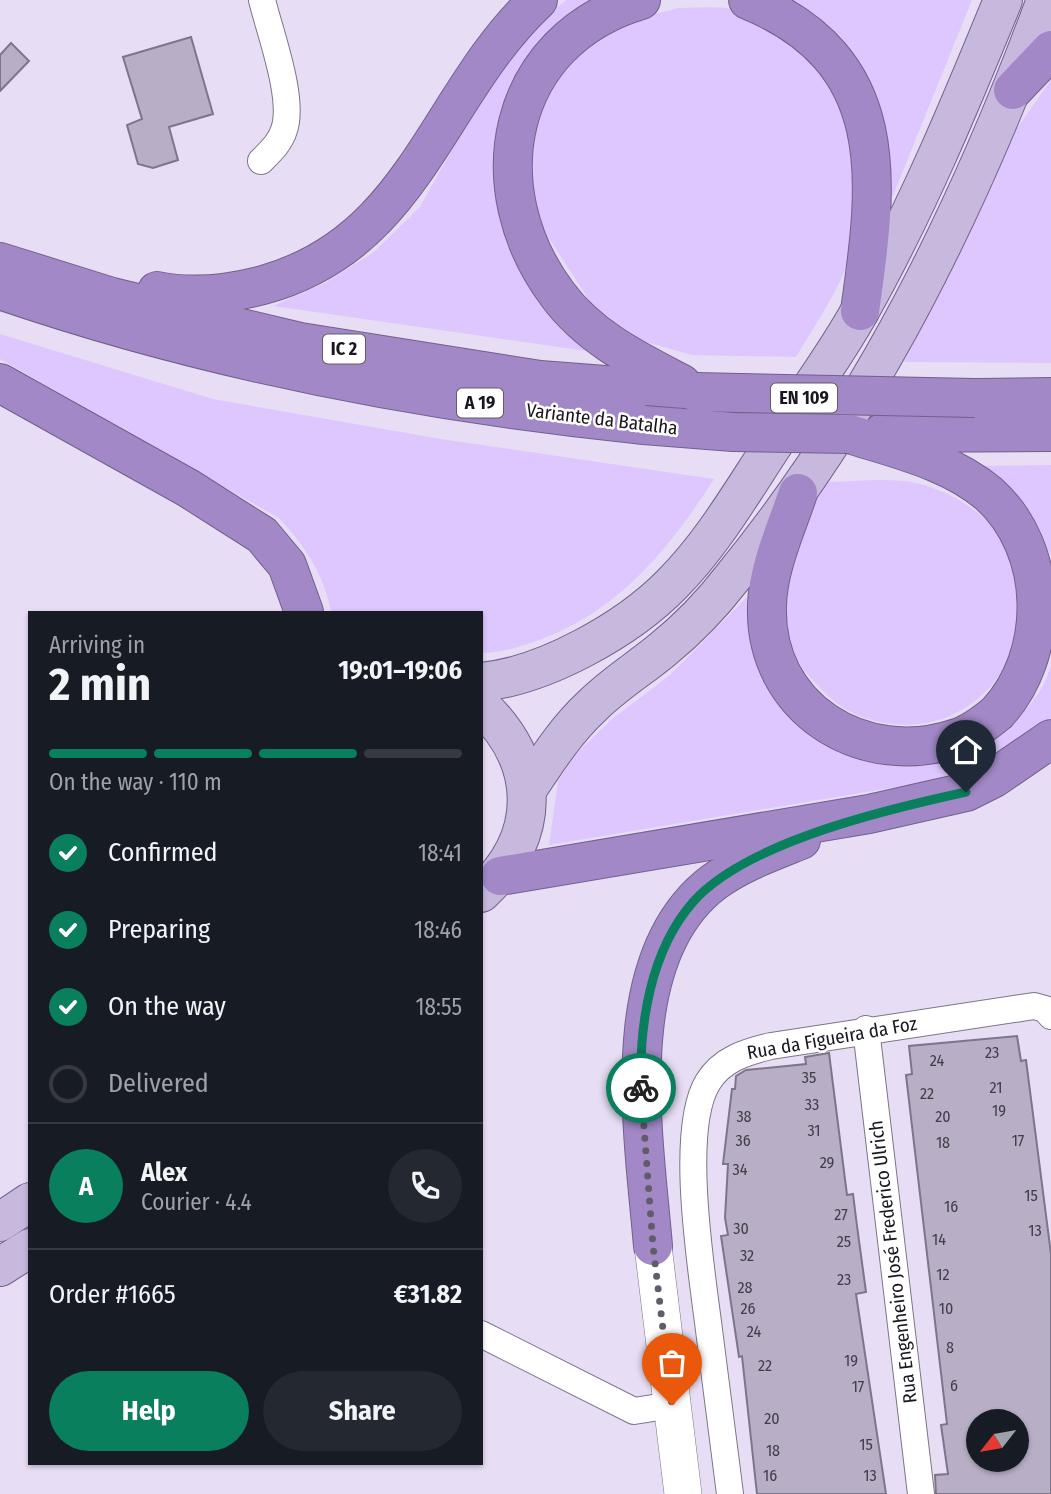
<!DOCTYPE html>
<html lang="en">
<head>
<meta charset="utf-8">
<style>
  :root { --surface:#171b24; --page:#242831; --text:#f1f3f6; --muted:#9ea1a6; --line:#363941; --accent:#097f5d }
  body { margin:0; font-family:"Fira Sans Condensed",sans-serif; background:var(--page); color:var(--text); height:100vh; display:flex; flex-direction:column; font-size:26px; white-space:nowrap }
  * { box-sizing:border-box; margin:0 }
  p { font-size:23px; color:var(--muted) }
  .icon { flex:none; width:38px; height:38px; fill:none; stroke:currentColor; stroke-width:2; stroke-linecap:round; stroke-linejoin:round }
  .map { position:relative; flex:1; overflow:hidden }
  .drawer { position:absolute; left:28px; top:611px; width:455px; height:854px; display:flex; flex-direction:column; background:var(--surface); border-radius:0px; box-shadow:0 2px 5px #0004 }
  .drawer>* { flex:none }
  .needle { width:46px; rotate:239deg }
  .controls { position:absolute; left:966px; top:1409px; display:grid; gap:14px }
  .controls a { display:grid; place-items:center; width:63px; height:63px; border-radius:50%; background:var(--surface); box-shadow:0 2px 5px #0004; font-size:35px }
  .pin { position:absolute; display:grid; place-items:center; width:60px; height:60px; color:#fff; margin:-72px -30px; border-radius:50% 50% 50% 0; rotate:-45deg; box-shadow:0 0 7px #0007 }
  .pin .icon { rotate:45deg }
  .courier { position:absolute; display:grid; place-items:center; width:70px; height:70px; margin:-35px; border:5px solid #097f5d; border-radius:50%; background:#fff; color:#222; box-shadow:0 2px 9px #0007 }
  .summary em { font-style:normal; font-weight:700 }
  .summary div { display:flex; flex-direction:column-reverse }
  .summary { display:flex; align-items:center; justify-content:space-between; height:119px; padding:0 21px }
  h1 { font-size:46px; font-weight:700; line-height:52px }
  .bar { display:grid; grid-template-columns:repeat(4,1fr); gap:10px 7px; align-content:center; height:84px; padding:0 21px }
  .bar i { height:9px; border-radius:5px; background:var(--line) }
  .bar .current { background:var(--accent) }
  .bar p { grid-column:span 4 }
  .line { display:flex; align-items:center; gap:18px; padding:0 21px; border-top:2px solid var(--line) }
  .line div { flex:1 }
  .round { display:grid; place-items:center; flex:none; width:74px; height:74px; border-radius:37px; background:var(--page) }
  ol { padding:0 21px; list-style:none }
  li { display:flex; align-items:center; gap:21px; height:77px }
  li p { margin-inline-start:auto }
  li .icon { padding:7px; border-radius:50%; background:var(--accent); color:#fff; stroke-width:4 }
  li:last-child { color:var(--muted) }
  li i { width:38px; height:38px; border:4px solid var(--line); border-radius:50% }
  .cta { display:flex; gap:14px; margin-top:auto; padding:14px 21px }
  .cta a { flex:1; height:80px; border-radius:42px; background:var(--accent); color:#fff; font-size:28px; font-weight:700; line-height:80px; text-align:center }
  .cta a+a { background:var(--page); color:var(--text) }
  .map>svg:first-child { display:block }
  .grass { fill:#ddc7fe }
  .building { fill:#b8afc6; stroke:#7d758a; stroke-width:2; fill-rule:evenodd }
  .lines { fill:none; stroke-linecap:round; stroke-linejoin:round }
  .street-casing { stroke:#7d748a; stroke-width:28 }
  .secondary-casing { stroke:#7d748a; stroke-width:38 }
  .primary-casing { stroke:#72608c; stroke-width:40 }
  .highway-casing { stroke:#72608c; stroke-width:40 }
  .street { stroke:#fff; stroke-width:26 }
  .secondary { stroke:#fff; stroke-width:37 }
  .primary { stroke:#c7b8dd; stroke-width:38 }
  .highway { stroke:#a288c7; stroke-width:38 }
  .highway-bridge-casing { stroke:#72608c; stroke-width:40; stroke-linecap:butt }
  .highway-bridge { stroke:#a288c7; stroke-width:38 }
  .done { stroke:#625c6a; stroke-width:7; stroke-dasharray:0 12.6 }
  .route { stroke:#097f5d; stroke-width:9 }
  .labels { text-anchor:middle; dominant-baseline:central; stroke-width:5; stroke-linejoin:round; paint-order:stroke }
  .number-label { font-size:16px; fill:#423c49 }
  .shield { fill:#fff; stroke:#5f5c62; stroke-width:2 }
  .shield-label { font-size:18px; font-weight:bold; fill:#1a161f }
  .street-label { font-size:19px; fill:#1a161f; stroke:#fff }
</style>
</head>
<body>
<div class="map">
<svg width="1051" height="1494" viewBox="0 0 1051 1494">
  <rect width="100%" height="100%" fill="#e7def6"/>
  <g class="grass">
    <path d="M567,0H601L497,174L594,352L273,306L325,283L374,252L420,207L477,105L533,24Z"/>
    <path d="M787,0H972L892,198L885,129Z"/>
    <path d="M679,8C696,8 715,6 732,9C742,10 752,17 761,21C840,56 873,152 857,233C848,278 819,318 796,357L692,355L632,338L591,303L541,226L529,183L539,108L566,65L596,37L634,19Z"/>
    <path d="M1051,80V363L904,362L1017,128Z"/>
    <path d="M0,334L213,399L441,439L714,479C670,548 619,611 539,640C520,647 501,653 481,653V612H331C324,574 305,546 279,518L0,359Z"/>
    <path d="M1051,465V555L1028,513L976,466Z"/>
    <path d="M825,482C854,482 888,477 916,483C964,494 1013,531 1023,582C1025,590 1022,601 1022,609C1018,677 963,732 892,724C853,719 833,704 808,675C780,643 781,588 792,548C799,525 814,503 825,482Z"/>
    <path d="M749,595C747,643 754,648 780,687C796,712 808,735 835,749C906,786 1029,746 1051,665V718L976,767L920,783L549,845L558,781L575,755L612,719L670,675Z"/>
  </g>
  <g class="building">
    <path d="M191,37L213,114L169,127L178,160L153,168L138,164L127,125L142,119L123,57Z"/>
    <path d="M11,43L29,61L0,91V55Z"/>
    <path d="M1017,1036L1021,1061L1026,1060L1051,1254V1494H936L935,1475L948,1474L941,1425L947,1424L906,1075L912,1074L909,1046ZM978,1421H1017V1460H978Z"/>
    <path d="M829,1053L847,1195L853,1194L857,1226L866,1292L856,1294L886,1494H757L742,1356L739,1357L721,1236L728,1235L725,1218L728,1164H723L732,1089H735L736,1076L746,1070L806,1064L805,1057Z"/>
  </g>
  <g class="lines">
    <g class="street-casing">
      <g id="street">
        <path d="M261,161C270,152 280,143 284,130C295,99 270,33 262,0"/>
        <path d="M866,1029L921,1494"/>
        <path d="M481,1334L634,1411L672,1405"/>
        <path d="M730,1494C723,1439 716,1385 709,1330C702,1273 678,1130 708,1082C722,1059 746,1052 771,1046L1034,1006L1045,1009L1051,1016"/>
      </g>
    </g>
    <g class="secondary-casing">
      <path id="secondary" d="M653,1246L683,1494"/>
    </g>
    <g class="primary-casing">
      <g id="primary">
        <path d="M481,682C545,676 628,629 672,584C713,543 743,490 775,442C803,398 836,355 861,309C917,209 960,105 1003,0"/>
        <path d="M481,706C541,762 543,836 481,893"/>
        <path d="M527,790C547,760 566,730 592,706C613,685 639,669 662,650C688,629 712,604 732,578C872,407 970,206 1046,0"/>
        <path d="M0,1222L30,1202"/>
        <path d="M0,1267L30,1248"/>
      </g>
    </g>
    <g class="highway-casing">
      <g id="highway">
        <path d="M641,0C505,40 477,188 558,295C590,338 636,360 682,384"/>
        <path d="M748,0C894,60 879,179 860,311"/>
        <path d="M1013,90L1051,50"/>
        <path d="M0,262L112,297L300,342L540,380L696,392"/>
        <path d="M0,290C207,361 427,403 644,425"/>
        <path d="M157,291C192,298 229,294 263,285C416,243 436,95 538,0"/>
        <path d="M0,383L188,488L262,535L287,565L304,612"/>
        <path d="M975,398L1051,397"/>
        <path d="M882,433L1051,432"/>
        <path d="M798,493C786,529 768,567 767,605C763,708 863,770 957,738C972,733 985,723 997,713C1051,655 1051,550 989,494C950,461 897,449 849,434"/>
        <path d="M500,876L869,814L966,792L994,778L1051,739"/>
        <path d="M653,1246C644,1137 613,958 714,882C740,863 771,852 801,840"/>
      </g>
    </g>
    <use href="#street" class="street"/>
    <use href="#secondary" class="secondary"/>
    <use href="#primary" class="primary"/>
    <use href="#highway" class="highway"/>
    <g class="highway-bridge-casing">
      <g id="highway-bridge">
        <path d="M696,392L975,398"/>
        <path d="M644,425L733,432L849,434"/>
      </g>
    </g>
    <use href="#highway-bridge" class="highway-bridge"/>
  </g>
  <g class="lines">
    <path class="done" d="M641,1088L653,1246L672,1405"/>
    <path class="route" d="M641,1088C639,1026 650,951 693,902C746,842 888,809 966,792"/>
  </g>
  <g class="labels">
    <g class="number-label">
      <text x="992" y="1052">23</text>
      <text x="937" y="1060">24</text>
      <text x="809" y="1077">35</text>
      <text x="996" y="1087">21</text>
      <text x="927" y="1093">22</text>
      <text x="812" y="1104">33</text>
      <text x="999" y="1110">19</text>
      <text x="744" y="1116">38</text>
      <text x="943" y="1116">20</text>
      <text x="814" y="1130">31</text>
      <text x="743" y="1140">36</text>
      <text x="1018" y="1140">17</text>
      <text x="943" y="1142">18</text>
      <text x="827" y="1162">29</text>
      <text x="740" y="1169">34</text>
      <text x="1031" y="1195">15</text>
      <text x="951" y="1206">16</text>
      <text x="841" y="1214">27</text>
      <text x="741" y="1228">30</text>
      <text x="1035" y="1230">13</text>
      <text x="939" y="1239">14</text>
      <text x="844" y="1241">25</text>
      <text x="747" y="1255">32</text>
      <text x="943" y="1274">12</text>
      <text x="844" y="1279">23</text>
      <text x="745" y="1287">28</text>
      <text x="748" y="1308">26</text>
      <text x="946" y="1308">10</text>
      <text x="754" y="1331">24</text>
      <text x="950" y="1347">8</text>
      <text x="851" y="1360">19</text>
      <text x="765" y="1365">22</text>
      <text x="954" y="1385">6</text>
      <text x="858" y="1386">17</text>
      <text x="772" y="1418">20</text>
      <text x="866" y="1444">15</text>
      <text x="773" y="1450">18</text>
      <text x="770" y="1475">16</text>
      <text x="870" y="1475">13</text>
    </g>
    <g class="shield">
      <rect x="323" y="334.5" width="42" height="29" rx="5"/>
      <rect x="771" y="383.5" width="66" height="29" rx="5"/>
      <rect x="457" y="388.5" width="46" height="29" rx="5"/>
    </g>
    <g class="shield-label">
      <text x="344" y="349">IC 2</text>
      <text x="804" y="398">EN 109</text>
      <text x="480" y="403">A 19</text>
    </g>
    <g class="street-label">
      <text transform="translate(602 419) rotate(7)">Variante da Batalha</text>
      <text transform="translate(832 1038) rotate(-10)">Rua da Figueira da Foz</text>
      <text transform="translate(893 1262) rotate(-97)">Rua Engenheiro José Frederico Ulrich</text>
    </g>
  </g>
</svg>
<div class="controls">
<a><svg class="needle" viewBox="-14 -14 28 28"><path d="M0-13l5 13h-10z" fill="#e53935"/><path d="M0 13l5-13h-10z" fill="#9ea1a6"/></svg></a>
</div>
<div class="pin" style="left:672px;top:1405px;background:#ea580c"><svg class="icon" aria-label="bag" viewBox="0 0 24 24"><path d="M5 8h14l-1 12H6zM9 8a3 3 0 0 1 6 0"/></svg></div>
<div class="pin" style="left:966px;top:792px;background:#1f2937"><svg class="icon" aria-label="home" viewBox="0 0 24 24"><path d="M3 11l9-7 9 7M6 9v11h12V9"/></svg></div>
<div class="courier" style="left:641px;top:1088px"><svg class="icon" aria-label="bike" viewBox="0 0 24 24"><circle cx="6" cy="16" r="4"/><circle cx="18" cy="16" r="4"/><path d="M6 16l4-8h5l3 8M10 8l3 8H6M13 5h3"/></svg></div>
<section class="drawer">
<div class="summary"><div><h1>2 min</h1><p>Arriving in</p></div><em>19:01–19:06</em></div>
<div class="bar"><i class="current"></i><i class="current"></i><i class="current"></i><i></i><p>On the way · 110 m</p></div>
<ol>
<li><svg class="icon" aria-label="check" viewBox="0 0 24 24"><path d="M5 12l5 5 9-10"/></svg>Confirmed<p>18:41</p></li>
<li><svg class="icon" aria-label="check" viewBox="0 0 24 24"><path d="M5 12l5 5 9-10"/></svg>Preparing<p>18:46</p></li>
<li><svg class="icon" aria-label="check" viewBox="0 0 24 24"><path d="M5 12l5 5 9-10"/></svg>On the way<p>18:55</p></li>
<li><i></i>Delivered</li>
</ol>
<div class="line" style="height:126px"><b class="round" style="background:var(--accent);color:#fff">A</b><div><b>Alex</b><p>Courier · 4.4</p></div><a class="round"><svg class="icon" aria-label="phone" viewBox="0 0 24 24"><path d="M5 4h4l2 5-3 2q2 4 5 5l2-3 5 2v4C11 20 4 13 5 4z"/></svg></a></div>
<div class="line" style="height:91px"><div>Order #1665</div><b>€31.82</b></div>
<div class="cta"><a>Help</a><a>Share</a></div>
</section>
</div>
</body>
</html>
